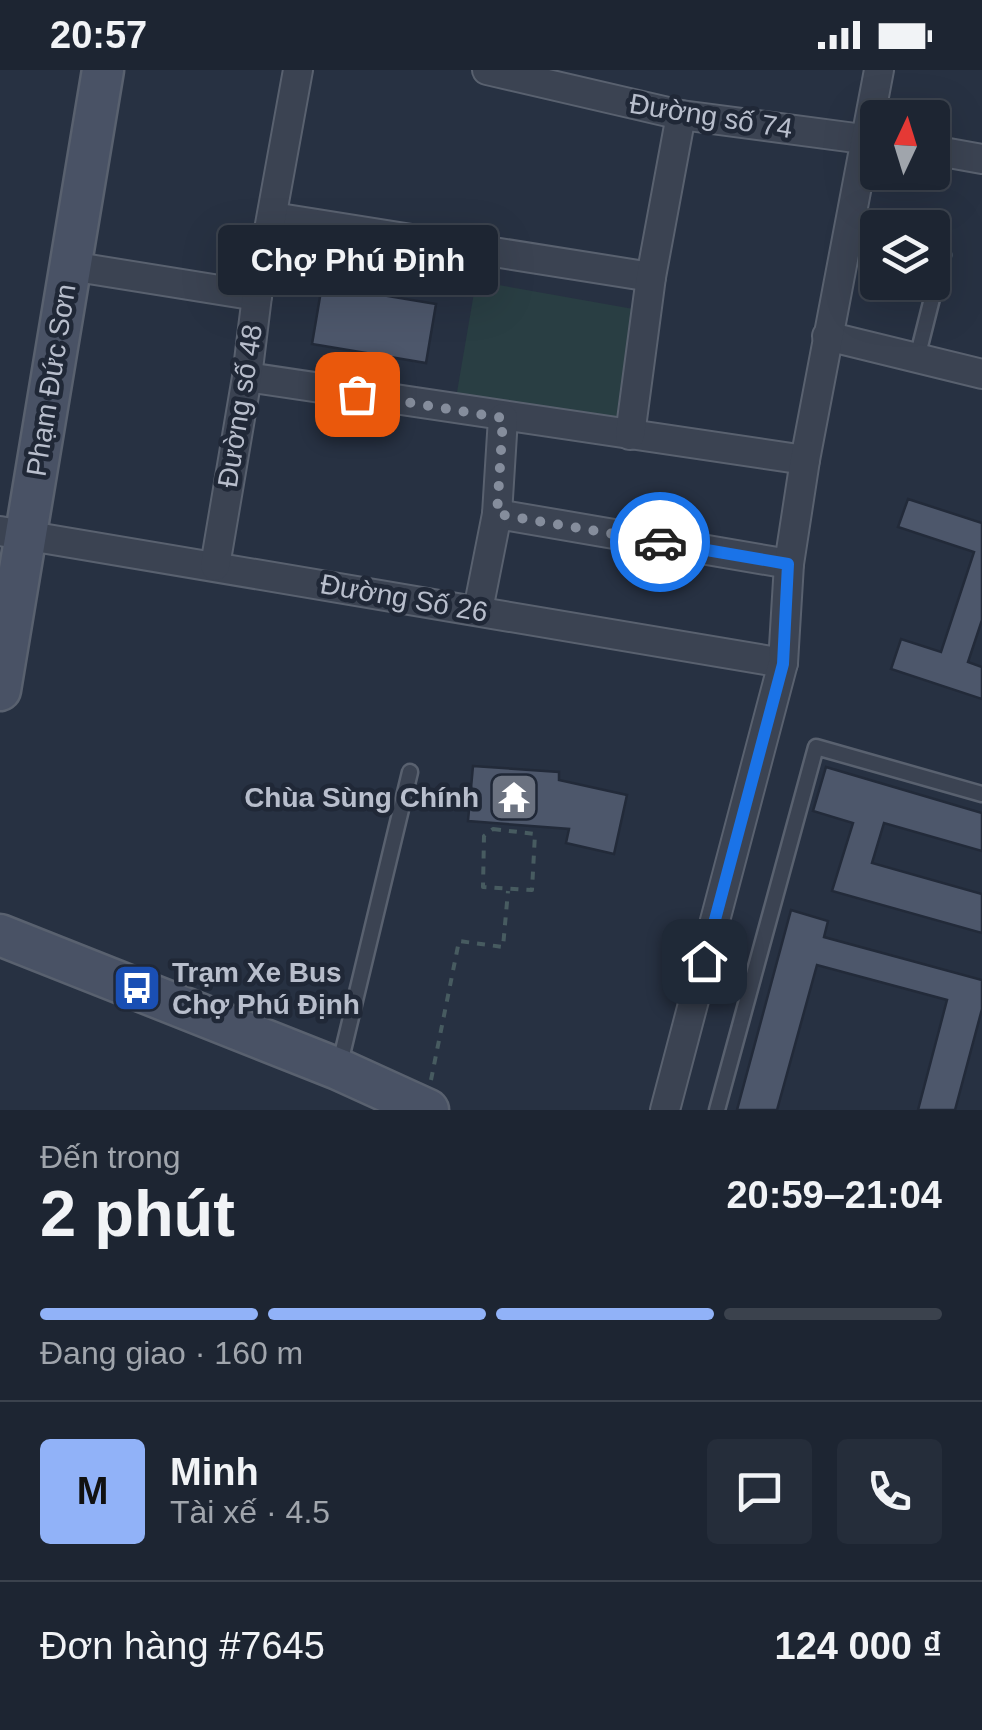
<!DOCTYPE html>
<html lang="vi">
<head>
<meta charset="utf-8">
<style>
  :root { --surface:#1d2532; --page:#252d3a; --text:#f1f3f6; --muted:#a0a5ac; --line:#3b424d; --accent:#91b2f8 }
  body { margin:0; font-family:Arial,sans-serif; background:var(--page); color:var(--text); height:100vh; display:flex; flex-direction:column; font-size:38px; white-space:nowrap }
  * { box-sizing:border-box; margin:0 }
  p { font-size:32px; color:var(--muted) }
  .icon { flex:none; width:55px; height:55px; fill:none; stroke:currentColor; stroke-width:2; stroke-linecap:round; stroke-linejoin:round }
  .map { position:relative; height:1040px; overflow:hidden }
  .side { display:flex; flex-direction:column; background:var(--surface); flex:1 }
  .side>* { flex:none }
  .needle { width:65px; rotate:4deg }
  .controls { position:absolute; left:860px; top:30px; display:grid; gap:20px }
  .controls a { display:grid; place-items:center; width:90px; height:90px; border-radius:10px; background:var(--surface); box-shadow:0 10px 40px #0002,0 0 0 2px var(--line); font-size:50px }
  .pin { position:absolute; display:grid; place-items:center; width:85px; height:85px; color:#fff; margin:-42px; border-radius:20px; box-shadow:0 5px 15px #0006 }
  .courier { position:absolute; display:grid; place-items:center; width:100px; height:100px; margin:-50px; border:8px solid #1a73e8; border-radius:50%; background:#fff; color:#222; box-shadow:0 2px 12px #0007 }
  .bubble { position:absolute; height:70px; border-radius:10px; background:var(--surface); box-shadow:0 10px 40px #0002,0 0 0 2px var(--line); font-size:32px; font-weight:700; line-height:70px; text-align:center }
  .summary em { font-style:normal; font-weight:700 }
  .summary div { display:flex; flex-direction:column-reverse }
  .summary { display:flex; align-items:center; justify-content:space-between; height:170px; padding:0 40px }
  h1 { font-size:65px; font-weight:700; line-height:75px }
  .bar { display:grid; grid-template-columns:repeat(4,1fr); gap:15px 10px; align-content:center; height:120px; padding:0 40px }
  .bar i { height:12px; border-radius:8px; background:var(--line) }
  .bar .selected { background:var(--accent) }
  .bar p { grid-column:span 4 }
  .line { display:flex; align-items:center; gap:25px; padding:0 40px; border-top:2px solid var(--line) }
  .line div { flex:1 }
  .round { display:grid; place-items:center; flex:none; width:105px; height:105px; border-radius:10px; background:var(--page) }
  .status { display:flex; justify-content:space-between; align-items:center; height:70px; padding:0 50px; background:var(--surface); direction:ltr }
  .status svg { height:28px; fill:currentColor }
  .map>svg:first-child { display:block }
  .green { fill:#293e43 }
  .building { fill:#4d576b; stroke:#222a39; stroke-width:2.5 }
  .lines { fill:none; stroke-linecap:round; stroke-linejoin:round }
  .lane-casing { stroke:#59616f; stroke-width:19 }
  .street-casing { stroke:#59616f; stroke-width:32 }
  .secondary-casing { stroke:#59616f; stroke-width:45 }
  .path { stroke:#475b60; stroke-width:4; stroke-dasharray:8 8; stroke-linecap:butt }
  .lane { stroke:#3b4352; stroke-width:14 }
  .street { stroke:#3b4352; stroke-width:28 }
  .secondary { stroke:#495265; stroke-width:40 }
  .done { stroke:#858d9c; stroke-width:10; stroke-dasharray:0 18 }
  .route { stroke:#1a73e8; stroke-width:12 }
  .labels { text-anchor:middle; dominant-baseline:central; stroke-width:9; stroke-linejoin:round; paint-order:stroke }
  .street-label { font-size:28px; fill:#b8becc; stroke:#202837 }
  .poi-label { font-size:28px; font-weight:bold; fill:#b8becc; stroke:#202837; text-anchor:end }
</style>
</head>
<body>
<div class="status"><b>20:57</b><svg viewBox="0 0 49 12"><path d="M0 12V9h3v3zM5 12V6h3v6zM10 12V3h3v9zM15 12V0h3v12zM26 1h20v11H26zM47 4h2v5h-2z"/></svg></div>
<div class="map">
<svg width="982" height="1040" viewBox="0 0 982 1040">
  <rect width="100%" height="100%" fill="#273142"/>
  <path class="green" d="M476,211L639,240L619,356L456,328Z"/>
  <g class="building">
    <path d="M322,215L436,234L426,293L312,274Z"/>
    <path d="M908,429L982,453V550L968,592L982,597V629L891,599L901,569L941,582L974,482L898,457Z"/>
    <path d="M473,696L559,702V710L627,725L614,784L566,773L569,759L468,751Z"/>
    <path d="M826,697L982,743V781L884,753L872,793L982,824V863L832,821L853,753L813,741Z"/>
    <path d="M791,840L828,851L824,867L982,910V939L955,1040H918L947,930L817,895L777,1040H737Z"/>
  </g>
  <g class="lines">
    <g class="lane-casing">
      <g id="lane">
        <path d="M917,288L943,185"/>
        <path d="M340,993L410,702"/>
        <path d="M717,1040L816,677L982,724"/>
      </g>
    </g>
    <g class="street-casing">
      <g id="street">
        <path d="M487,0L681,45L878,71"/>
        <path d="M932,80L982,89"/>
        <path d="M273,147L651,207"/>
        <path d="M70,196L257,226"/>
        <path d="M827,266L982,304"/>
        <path d="M247,307L805,390"/>
        <path d="M630,365L651,207L681,45"/>
        <path d="M497,444L789,494"/>
        <path d="M0,461L783,593"/>
        <path d="M215,496L247,307L257,226L298,0"/>
        <path d="M478,540L497,444L503,348"/>
        <path d="M665,1040L783,593L789,494L805,390L879,0"/>
      </g>
    </g>
    <g class="secondary-casing">
      <g id="secondary">
        <path d="M0,620L103,0"/>
        <path d="M0,865L338,999L428,1040"/>
      </g>
    </g>
    <g class="path">
      <path d="M493,759L535,764L532,820L483,817L484,766Z"/>
      <path d="M431,1010L459,871L503,877L508,821"/>
    </g>
    <use href="#lane" class="lane"/>
    <use href="#street" class="street"/>
    <use href="#secondary" class="secondary"/>
  </g>
  <g class="lines">
    <path class="done" d="M357,324L503,348L497,444L660,472"/>
    <path class="route" d="M660,472L788,494L783,594L704,891"/>
  </g>
  <defs>
    <g id="temple-square" transform="scale(2.5)"><rect x="-9" y="-9" width="18" height="18" rx="4" fill="#6b7280" stroke="#202837"/><path d="M0-6L5-2H3V0L6.5 2.5H4V6H1.5V3h-3V6H-4V2.5H-6.5L-3 0V-2H-5Z" fill="#fff"/></g>
    <g id="bus-square" transform="scale(2.5)"><rect x="-9" y="-9" width="18" height="18" rx="4" fill="#1a4fb4" stroke="#202837"/><path d="M-5-6H5V4H4V6H2V4H-2V6H-4V4H-5ZM-3.5-4V0h7V-4ZM-3.5 1.2v1.5H-2V1.2ZM2 1.2v1.5H3.5V1.2Z" fill="#fff"/></g>
  </defs>
  <g fill-rule="evenodd">
    <use href="#temple-square" x="514" y="727"/>
    <use href="#bus-square" x="137" y="918"/>
  </g>
  <g class="labels">
    <g class="street-label">
      <text transform="translate(711 46) rotate(9)">Đường số 74</text>
      <text transform="translate(51 310) rotate(-81)">Phạm Đức Sơn</text>
      <text transform="translate(240 336) rotate(-81)">Đường số 48</text>
      <text transform="translate(404 528) rotate(10)">Đường Số 26</text>
    </g>
    <g class="poi-label">
      <text x="479" y="727">Chùa Sùng Chính</text>
      <text x="172" y="902" text-anchor="start">Trạm Xe Bus<tspan x="172" dy="32">Chợ Phú Định</tspan></text>
    </g>
  </g>
</svg>
<div class="controls">
<a><svg class="needle" viewBox="-14 -14 28 28"><path d="M0-13l5 13h-10z" fill="#e53935"/><path d="M0 13l5-13h-10z" fill="#a0a5ac"/></svg></a>
<a><svg class="icon" aria-label="layers" viewBox="0 0 24 24"><path d="M12 4l9 5-9 5-9-5zM3 14l9 5 9-5"/></svg></a>
</div>
<div class="pin" style="left:357px;top:324px;background:#ea580c"><svg class="icon" aria-label="bag" viewBox="0 0 24 24"><path d="M5 8h14l-1 12H6zM9 8a3 3 0 0 1 6 0"/></svg></div>
<div class="pin" style="left:704px;top:891px;background:#1f2937"><svg class="icon" aria-label="home" viewBox="0 0 24 24"><path d="M3 11l9-7 9 7M6 9v11h12V9"/></svg></div>
<div class="courier" style="left:660px;top:472px"><svg class="icon" aria-label="car" viewBox="0 0 24 24"><path d="M5 17H2v-5l4-1 3-4h7l3 4 3 1v5h-3M9 17h6M6 11h13"/><circle cx="7" cy="17" r="2"/><circle cx="17" cy="17" r="2"/></svg></div>
<div class="bubble" style="left:218px;top:155px;width:280px">Chợ Phú Định</div>
</div>
<section class="side">
<div class="summary"><div><h1>2 phút</h1><p>Đến trong</p></div><em>20:59–21:04</em></div>
<div class="bar"><i class="selected"></i><i class="selected"></i><i class="selected"></i><i></i><p>Đang giao · 160 m</p></div>
<div class="line" style="height:180px"><b class="round" style="background:var(--accent);color:#111">M</b><div><b>Minh</b><p>Tài xế · 4.5</p></div><a class="round"><svg class="icon" aria-label="chat" viewBox="0 0 24 24"><path d="M4 5h16v11H9l-5 4z"/></svg></a><a class="round"><svg class="icon" aria-label="phone" viewBox="0 0 24 24"><path d="M5 4h4l2 5-3 2q2 4 5 5l2-3 5 2v4C11 20 4 13 5 4z"/></svg></a></div>
<div class="line" style="height:130px"><div>Đơn hàng #7645</div><b>124 000 ₫</b></div>
</section>
</body>
</html>
